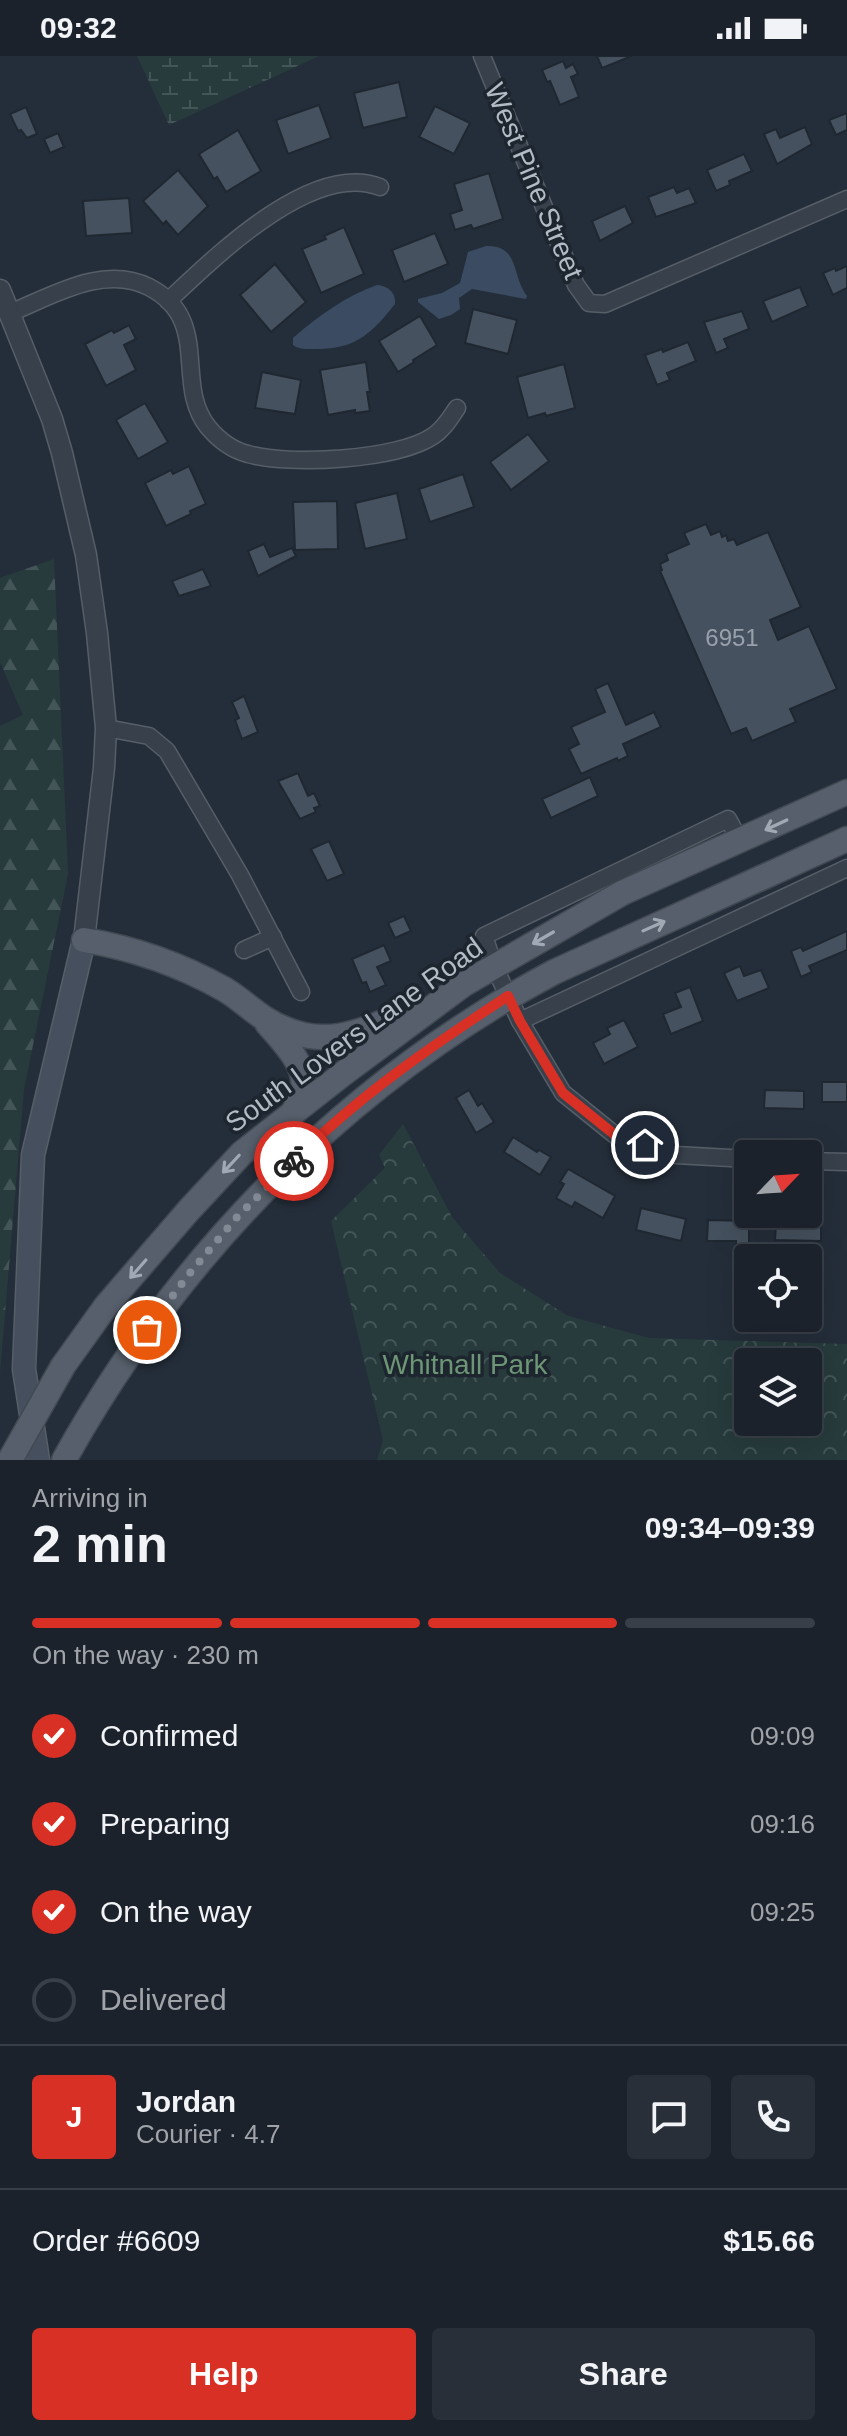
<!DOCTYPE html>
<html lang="en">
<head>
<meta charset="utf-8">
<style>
  :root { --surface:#1b222c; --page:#282f38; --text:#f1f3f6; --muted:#a0a4a9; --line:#393f48; --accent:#d93025 }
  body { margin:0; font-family:Arial,sans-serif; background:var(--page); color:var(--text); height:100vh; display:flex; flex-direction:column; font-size:30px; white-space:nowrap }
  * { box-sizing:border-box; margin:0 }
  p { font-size:26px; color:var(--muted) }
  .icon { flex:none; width:44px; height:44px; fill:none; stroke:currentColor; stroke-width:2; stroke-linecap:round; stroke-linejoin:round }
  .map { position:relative; height:1404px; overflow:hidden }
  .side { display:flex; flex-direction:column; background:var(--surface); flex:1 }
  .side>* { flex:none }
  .needle { width:52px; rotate:65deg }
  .buttons { position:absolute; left:734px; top:1084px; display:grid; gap:16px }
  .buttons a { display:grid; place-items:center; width:88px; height:88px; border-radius:8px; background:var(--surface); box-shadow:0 8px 32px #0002,0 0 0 2px var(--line); font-size:40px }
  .pin { position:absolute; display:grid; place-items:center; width:68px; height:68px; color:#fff; margin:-34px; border:4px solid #fff; border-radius:50%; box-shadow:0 2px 8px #0007 }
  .courier { position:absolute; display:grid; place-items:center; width:80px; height:80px; margin:-40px; border:6px solid #d93025; border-radius:50%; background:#fff; color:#222; box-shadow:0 2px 10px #0007 }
  .headline em { font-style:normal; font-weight:800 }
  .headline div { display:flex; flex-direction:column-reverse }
  .headline { display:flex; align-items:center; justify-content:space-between; height:136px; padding:0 32px }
  h1 { font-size:52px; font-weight:800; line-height:60px }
  .bar { display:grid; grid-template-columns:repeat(4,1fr); gap:12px 8px; align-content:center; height:96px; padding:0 32px }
  .bar i { height:10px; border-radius:6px; background:var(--line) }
  .bar .active { background:var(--accent) }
  .bar p { grid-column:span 4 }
  .line { display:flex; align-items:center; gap:20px; padding:0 32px; border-top:2px solid var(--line) }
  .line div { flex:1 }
  .round { display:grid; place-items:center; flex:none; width:84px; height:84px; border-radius:8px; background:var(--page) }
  ol { padding:0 32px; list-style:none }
  li { display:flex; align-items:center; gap:24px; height:88px }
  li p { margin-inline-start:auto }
  li .icon { padding:8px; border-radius:50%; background:var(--accent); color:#fff; stroke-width:4 }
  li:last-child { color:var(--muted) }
  li i { width:44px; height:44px; border:4px solid var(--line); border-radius:50% }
  .cta { display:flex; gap:16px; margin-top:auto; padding:16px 32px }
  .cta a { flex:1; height:92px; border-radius:8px; background:var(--accent); color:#fff; font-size:32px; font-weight:800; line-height:92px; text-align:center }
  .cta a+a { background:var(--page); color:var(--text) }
  .status { display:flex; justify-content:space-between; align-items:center; height:56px; padding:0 40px; background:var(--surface); direction:ltr }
  .status svg { height:22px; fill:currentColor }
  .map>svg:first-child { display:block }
  .forest { fill:url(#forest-firs) }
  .wetland { fill:url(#wetland-marsh) }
  .park { fill:url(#park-crowns); fill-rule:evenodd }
  .water { fill:#3a4b62 }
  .building { fill:#45515e; stroke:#1f2731; stroke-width:2 }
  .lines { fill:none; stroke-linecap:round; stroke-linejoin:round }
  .minor-casing { stroke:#565e68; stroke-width:19 }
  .tertiary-casing { stroke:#565e68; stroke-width:23 }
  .secondary-casing { stroke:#565e68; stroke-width:25 }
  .primary-casing { stroke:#414953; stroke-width:27 }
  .minor { stroke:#38404b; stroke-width:16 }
  .tertiary { stroke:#38404b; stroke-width:20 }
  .secondary { stroke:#464f5d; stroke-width:22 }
  .primary { stroke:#565f6b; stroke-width:24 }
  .primary-bridge-casing { stroke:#414953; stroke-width:27; stroke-linecap:butt }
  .primary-bridge { stroke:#565f6b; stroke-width:24 }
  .oneway { stroke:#a0a9b4 }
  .done { stroke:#818a95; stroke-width:8; stroke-dasharray:0 14.4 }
  .route { stroke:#d93025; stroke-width:10 }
  .labels { text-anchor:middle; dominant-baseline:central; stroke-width:7; stroke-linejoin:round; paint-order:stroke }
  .number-label { font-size:24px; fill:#98a0ac }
  .street-label { font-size:28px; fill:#b3bbc6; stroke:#1d252f }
  .park-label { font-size:28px; fill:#6c9675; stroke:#1d252f }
</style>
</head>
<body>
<div class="status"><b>09:32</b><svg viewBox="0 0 49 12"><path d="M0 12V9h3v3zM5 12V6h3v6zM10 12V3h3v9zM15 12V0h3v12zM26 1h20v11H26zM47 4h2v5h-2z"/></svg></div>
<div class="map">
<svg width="847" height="1404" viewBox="0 0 847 1404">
  <defs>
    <pattern id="forest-firs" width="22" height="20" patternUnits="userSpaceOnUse" patternTransform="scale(2)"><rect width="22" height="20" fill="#273b3c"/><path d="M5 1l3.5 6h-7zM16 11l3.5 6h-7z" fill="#445557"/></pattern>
    <pattern id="wetland-marsh" width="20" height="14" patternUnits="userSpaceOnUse" patternTransform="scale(2)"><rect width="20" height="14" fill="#273b3c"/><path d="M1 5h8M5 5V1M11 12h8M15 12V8" fill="none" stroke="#445557"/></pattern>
    <pattern id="park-crowns" width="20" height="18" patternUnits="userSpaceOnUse" patternTransform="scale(2)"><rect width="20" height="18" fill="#273b3c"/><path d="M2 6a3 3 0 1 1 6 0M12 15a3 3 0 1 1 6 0" fill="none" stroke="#445557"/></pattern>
  </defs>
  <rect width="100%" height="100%" fill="#242e3a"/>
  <path class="forest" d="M54,503L68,818L24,1033L0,1316V670L23,659L0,606V522Z"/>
  <path class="wetland" d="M137,0H319L169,69Z"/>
  <path class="park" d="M403,1068L452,1161L500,1217L568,1260L649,1282L847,1288V1404H377L383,1384L331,1165L385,1112L379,1099ZM748,1306H808V1366H748Z"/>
  <g class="water">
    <path d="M486,190C520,189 511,219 527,240L526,243L472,233L459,242L460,253L451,259L439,263L418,246V243L442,237L460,227L468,196Z"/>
    <path d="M377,229C388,230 396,236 395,248C372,277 356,293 317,293C308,293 300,294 293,289V282C318,260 346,240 377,229Z"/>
  </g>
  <g class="building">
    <path d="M597,0H632L602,12Z"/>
    <path d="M563,5L566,12L573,8L578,18L571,21L579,41L560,49L550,25L547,26L542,14Z"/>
    <path d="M399,26L407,61L363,72L354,37Z"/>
    <path d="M319,49L331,82L288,98L276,64Z"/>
    <path d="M435,50L470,67L454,98L419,81Z"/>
    <path d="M26,51L37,78L27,82L21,74L18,75L10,58Z"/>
    <path d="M847,57V74L836,79L829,64Z"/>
    <path d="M805,71L812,88L777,108L764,78L776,73L780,82Z"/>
    <path d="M238,74L261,115L226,136L217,121L214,123L199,98Z"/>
    <path d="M58,77L64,91L50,97L44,83Z"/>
    <path d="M744,98L752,115L729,125L730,129L716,135L707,114Z"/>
    <path d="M178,114L208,150L178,179L166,165L163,168L143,145Z"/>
    <path d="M489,117L503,163L473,173L471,169L455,174L450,158L462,154L454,128Z"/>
    <path d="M674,131L677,137L689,132L696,147L656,161L648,141Z"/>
    <path d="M129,142L132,177L86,180L83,145Z"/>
    <path d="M625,150L633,167L600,185L592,165Z"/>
    <path d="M344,171L364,218L321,237L302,193L326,183L324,180Z"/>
    <path d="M435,177L448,208L404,226L392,194Z"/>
    <path d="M275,208L306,246L271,276L240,239Z"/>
    <path d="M847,210V232L833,239L823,217L835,212L836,215Z"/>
    <path d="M800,231L808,250L772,266L763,245Z"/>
    <path d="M473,253L517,264L508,298L465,287Z"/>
    <path d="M742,255L749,273L724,283L728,292L716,297L704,266Z"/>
    <path d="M420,260L437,289L413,304L414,306L398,316L379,285Z"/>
    <path d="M129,269L136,283L124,289L136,314L106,330L85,288L112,274L114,277Z"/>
    <path d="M688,286L696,305L667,317L670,324L657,329L645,299L662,293L663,296Z"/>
    <path d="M366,306L370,336H367L370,355L355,357V354L328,359L320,314Z"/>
    <path d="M564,308L575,352L546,360L545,357L528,362L517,321Z"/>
    <path d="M262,316L301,324L295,358L255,352Z"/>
    <path d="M145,347L168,386L138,403L116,364Z"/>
    <path d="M528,378L549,405L511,434L490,406Z"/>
    <path d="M189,410L206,448L190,455L191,458L166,470L145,427L171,414L173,418Z"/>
    <path d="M463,418L474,451L430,466L419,433Z"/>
    <path d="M397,437L407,483L365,493L355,447Z"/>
    <path d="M337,445L338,493L295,494L293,446Z"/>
    <path d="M706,468L711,479L720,475L722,481L726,479L728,485L734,483L737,489L768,476L801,551L770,564L778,584L809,570L837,633L790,653L796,666L752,685L746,672L731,678L660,515L662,514L660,508L668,504L666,498L689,488L684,477Z"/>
    <path d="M264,488L270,501L292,492L296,500L258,520L248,495Z"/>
    <path d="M203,513L211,530L179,540L172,525Z"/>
    <path d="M608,627L626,669L654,656L661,671L623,688L628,700L618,705L617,702L581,718L569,693L579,688L571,671L605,656L595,633Z"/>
    <path d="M244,640L258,676L242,683L235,664L239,662L232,646Z"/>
    <path d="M298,717L308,740L314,737L320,750L314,752L316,756L300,763L278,725Z"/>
    <path d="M590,721L598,740L551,762L542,743Z"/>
    <path d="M329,785L344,818L327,825L311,793Z"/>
    <path d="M404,860L411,875L395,882L388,867Z"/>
    <path d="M847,875V894L809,910L812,916L801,921L791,895L801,891L803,895Z"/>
    <path d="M384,889L391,905L377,911L386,929L370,936L366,926L362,927L352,903Z"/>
    <path d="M740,910L744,920L761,914L769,932L737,945L724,917Z"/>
    <path d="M690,931L703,965L671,978L663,958L681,951L675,937Z"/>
    <path d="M624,964L638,991L604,1008L593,987L610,978L607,972Z"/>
    <rect x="822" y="1026" width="25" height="20"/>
    <path d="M469,1034L478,1050L482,1047L494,1066L476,1077L456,1042Z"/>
    <path d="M765,1034L804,1035V1053L764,1052Z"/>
    <path d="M513,1081L537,1096L539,1094L551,1101L540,1119L504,1096Z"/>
    <path d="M568,1113L615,1140L603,1162L575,1146L572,1151L556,1142L564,1128L560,1126Z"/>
    <path d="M641,1152L686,1163L681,1185L636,1174Z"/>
    <path d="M708,1164L749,1165V1189L736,1188V1185H707Z"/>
    <path d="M794,1164L812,1165V1168L821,1169V1185L775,1184L776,1168L793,1167Z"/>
  </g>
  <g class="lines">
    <g class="minor-casing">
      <g id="minor">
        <path d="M482,0L576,229L589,247L605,248L847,143"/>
        <path d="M168,245C213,203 312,104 380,131"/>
        <path d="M10,257C52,240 103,208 149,231C213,264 173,327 208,371C218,383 232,394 248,398C289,410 398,404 433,380C444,373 450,362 457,352"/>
        <path d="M106,672L149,680L167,695L240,819L301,936"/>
        <path d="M740,785L728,763L484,880L494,910L520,965L563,1037L615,1079L676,1099L748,1103"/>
        <path d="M244,894L273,881"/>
        <path d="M520,965L847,812"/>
        <path d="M808,1105L847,1106"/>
      </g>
    </g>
    <g class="tertiary-casing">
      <path id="tertiary" d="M0,234L52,363L62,397L86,499L97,577L106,672L104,712L84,884"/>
    </g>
    <g class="secondary-casing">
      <path id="secondary" d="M38,1404L24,1313L33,1099L84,884"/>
    </g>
    <g class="primary-casing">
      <g id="primary">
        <path d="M84,884C133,892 181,909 224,933C238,941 250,953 264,962C320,998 361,977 415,951"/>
        <path d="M267,967C282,985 310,1011 302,1037C300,1043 296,1049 294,1055"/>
        <path d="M63,1310L106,1250L189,1154L242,1097L344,1017L464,928L622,837L847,736"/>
        <path d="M64,1404C178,1199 346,1027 554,916L847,783"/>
      </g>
    </g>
    <use href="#minor" class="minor"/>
    <use href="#tertiary" class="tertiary"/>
    <use href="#secondary" class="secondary"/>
    <use href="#primary" class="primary"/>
    <g class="primary-bridge-casing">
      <path id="primary-bridge" d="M10,1404L63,1310"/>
    </g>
    <use href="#primary-bridge" class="primary-bridge"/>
  </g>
  <defs><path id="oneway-shaft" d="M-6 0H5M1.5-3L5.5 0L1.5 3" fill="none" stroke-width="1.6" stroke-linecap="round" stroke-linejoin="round" transform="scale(2)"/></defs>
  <g class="oneway">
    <use href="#oneway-shaft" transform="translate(776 769) rotate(155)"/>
    <use href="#oneway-shaft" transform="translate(654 870) rotate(-24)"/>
    <use href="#oneway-shaft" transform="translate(543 882) rotate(150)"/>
    <use href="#oneway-shaft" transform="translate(231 1108) rotate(133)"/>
    <use href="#oneway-shaft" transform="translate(138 1213) rotate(131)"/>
  </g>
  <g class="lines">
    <path class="done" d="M147,1274L189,1218L237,1161L294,1105"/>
    <path class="route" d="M294,1105C357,1041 433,989 508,940L520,965L563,1037L615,1079L645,1089"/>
  </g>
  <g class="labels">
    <g class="number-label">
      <text x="732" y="581">6951</text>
    </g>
    <g class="street-label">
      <text transform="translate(534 125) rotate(67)">West Pine Street</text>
      <text transform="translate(354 979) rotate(-36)">South Lovers Lane Road</text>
    </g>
    <g class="park-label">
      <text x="465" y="1308">Whitnall Park</text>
    </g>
  </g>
</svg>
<div class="buttons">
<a><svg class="needle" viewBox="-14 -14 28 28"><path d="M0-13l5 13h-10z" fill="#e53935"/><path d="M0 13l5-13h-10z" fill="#a0a4a9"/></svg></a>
<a><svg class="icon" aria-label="locate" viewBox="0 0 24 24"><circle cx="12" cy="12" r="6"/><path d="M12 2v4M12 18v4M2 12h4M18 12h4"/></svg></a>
<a><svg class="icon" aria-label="layers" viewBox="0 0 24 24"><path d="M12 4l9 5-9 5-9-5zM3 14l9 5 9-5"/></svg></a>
</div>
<div class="pin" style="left:147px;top:1274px;background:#ea580c"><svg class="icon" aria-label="bag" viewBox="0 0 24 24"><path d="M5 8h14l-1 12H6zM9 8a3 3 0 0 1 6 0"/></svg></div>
<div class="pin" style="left:645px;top:1089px;background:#1f2937"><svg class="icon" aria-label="home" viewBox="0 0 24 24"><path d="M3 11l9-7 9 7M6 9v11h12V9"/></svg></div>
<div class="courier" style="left:294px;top:1105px"><svg class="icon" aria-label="bike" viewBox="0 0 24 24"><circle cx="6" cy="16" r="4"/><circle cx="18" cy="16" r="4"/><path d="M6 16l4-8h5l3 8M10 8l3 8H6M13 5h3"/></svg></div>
</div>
<section class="side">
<div class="headline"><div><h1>2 min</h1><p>Arriving in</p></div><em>09:34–09:39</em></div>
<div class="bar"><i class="active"></i><i class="active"></i><i class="active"></i><i></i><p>On the way · 230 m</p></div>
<ol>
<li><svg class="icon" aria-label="check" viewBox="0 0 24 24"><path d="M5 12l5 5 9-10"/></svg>Confirmed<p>09:09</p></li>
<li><svg class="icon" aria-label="check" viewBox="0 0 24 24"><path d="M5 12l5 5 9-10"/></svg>Preparing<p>09:16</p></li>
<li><svg class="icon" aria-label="check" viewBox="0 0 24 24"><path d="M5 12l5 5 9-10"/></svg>On the way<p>09:25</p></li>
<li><i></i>Delivered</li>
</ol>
<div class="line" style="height:144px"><b class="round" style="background:var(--accent);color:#fff">J</b><div><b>Jordan</b><p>Courier · 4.7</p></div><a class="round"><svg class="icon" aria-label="chat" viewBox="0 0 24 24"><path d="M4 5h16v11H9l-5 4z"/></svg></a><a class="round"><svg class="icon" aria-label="phone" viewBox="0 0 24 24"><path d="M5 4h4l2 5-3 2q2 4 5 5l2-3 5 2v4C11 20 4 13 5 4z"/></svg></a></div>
<div class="line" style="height:104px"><div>Order #6609</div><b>$15.66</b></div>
<div class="cta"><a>Help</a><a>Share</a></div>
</section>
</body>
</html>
